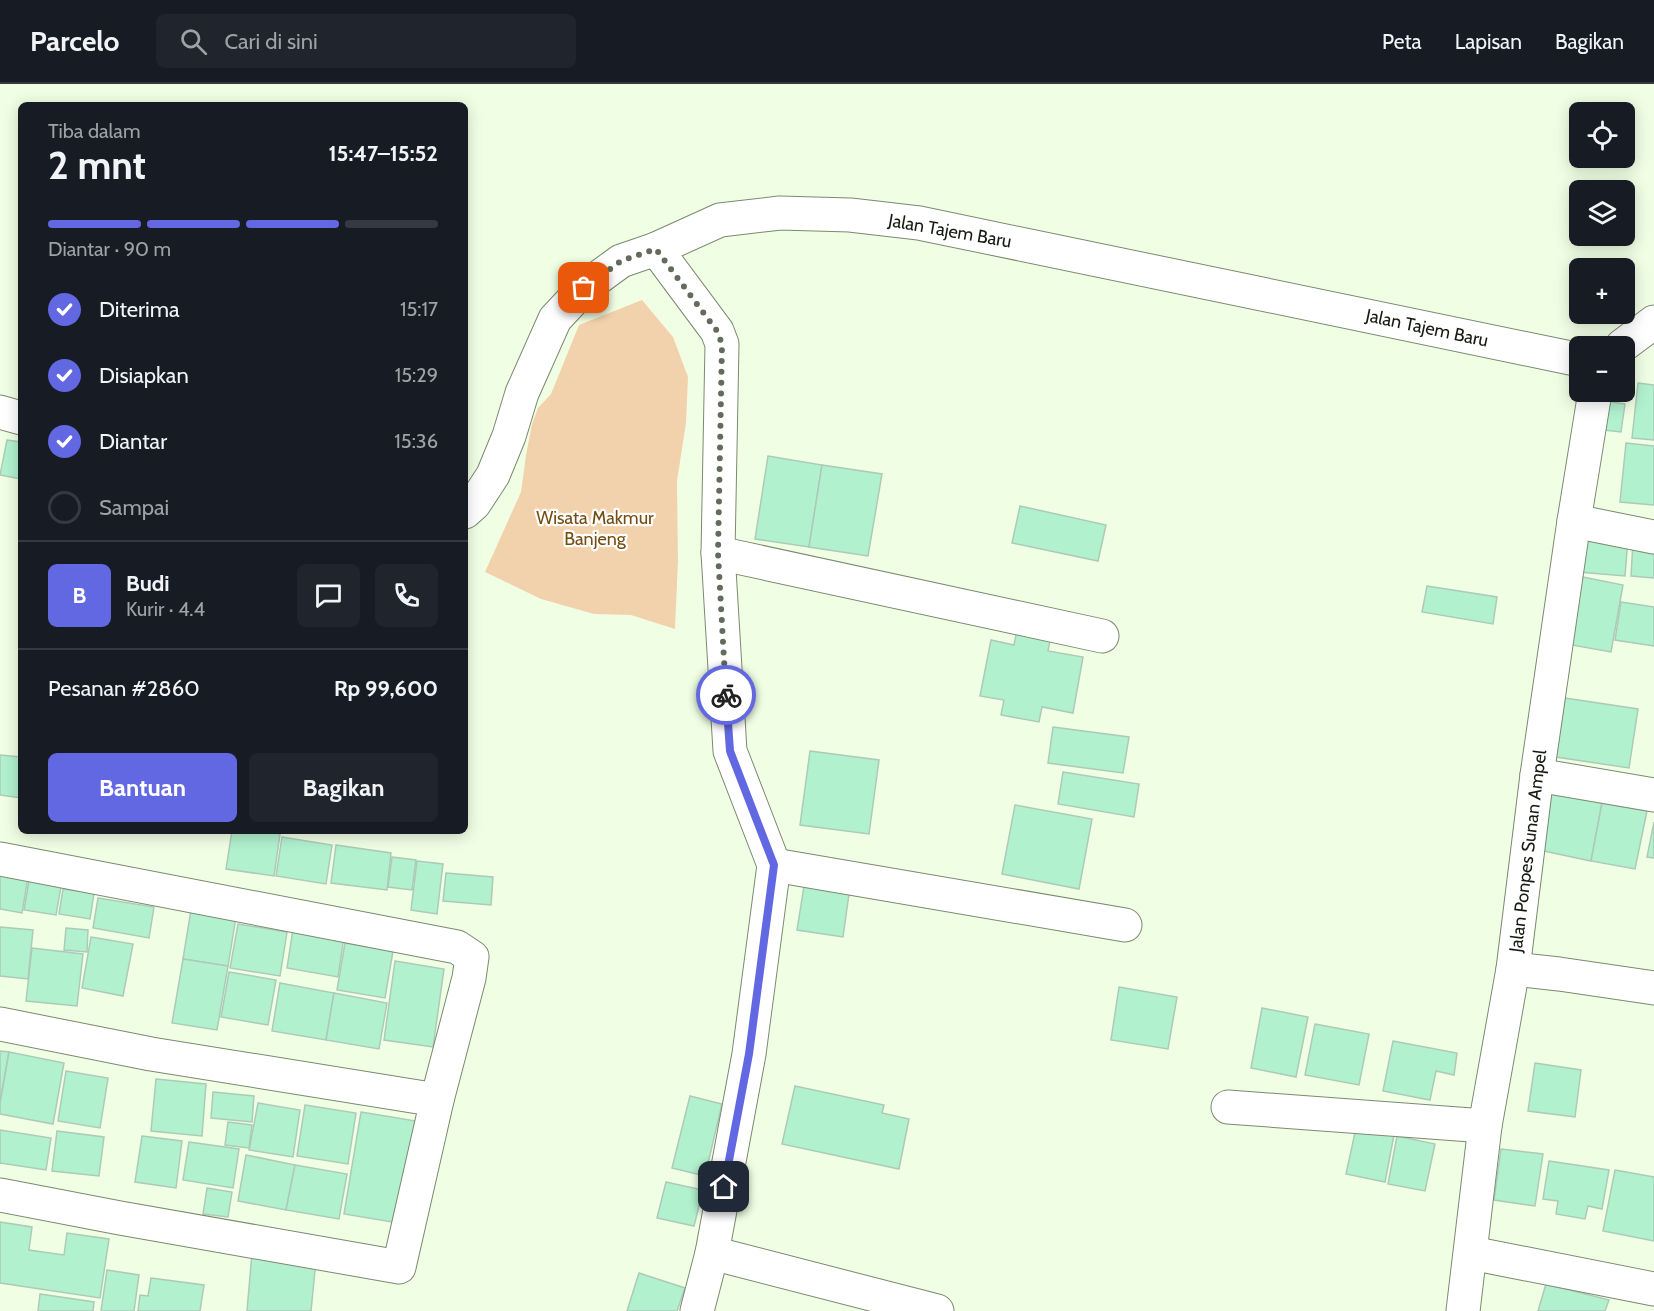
<!DOCTYPE html>
<html lang="id">
<head>
<meta charset="utf-8">
<style>
  :root { --surface:#171b24; --page:#20242c; --text:#f1f3f6; --muted:#9ea1a6; --line:#363941; --accent:#6268e1 }
  body { margin:0; font-family:Cabin,sans-serif; background:var(--page); color:var(--text); height:100vh; display:flex; flex-direction:column; font-size:22px; white-space:nowrap }
  * { box-sizing:border-box; margin:0 }
  p { font-size:20px; color:var(--muted) }
  .icon { flex:none; width:33px; height:33px; fill:none; stroke:currentColor; stroke-width:2; stroke-linecap:round; stroke-linejoin:round }
  .map { position:relative; flex:1; overflow:hidden }
  .panel { position:absolute; left:18px; top:18px; width:450px; height:732px; display:flex; flex-direction:column; background:var(--surface); border-radius:9px; box-shadow:0 3px 15px #0003 }
  .panel>* { flex:none }
  .buttons { position:absolute; left:1569px; top:18px; display:grid; gap:12px }
  .buttons a { display:grid; place-items:center; width:66px; height:66px; border-radius:9px; background:var(--surface); box-shadow:0 3px 15px #0003; font-size:30px }
  .pin { position:absolute; display:grid; place-items:center; width:51px; height:51px; color:#fff; margin:-26px; border-radius:12px; box-shadow:0 3px 9px #0006 }
  .courier { position:absolute; display:grid; place-items:center; width:60px; height:60px; margin:-30px; border:4px solid #6268e1; border-radius:50%; background:#fff; color:#222; box-shadow:0 2px 8px #0007 }
  .overview em { font-style:normal; font-weight:800 }
  .overview div { display:flex; flex-direction:column-reverse }
  .overview { display:flex; align-items:center; justify-content:space-between; height:102px; padding:0 30px }
  h1 { font-size:39px; font-weight:800; line-height:45px }
  .bar { display:grid; grid-template-columns:repeat(4,1fr); gap:9px 6px; align-content:center; height:72px; padding:0 30px }
  .bar i { height:8px; border-radius:4px; background:var(--line) }
  .bar .active { background:var(--accent) }
  .bar p { grid-column:span 4 }
  .line { display:flex; align-items:center; gap:15px; padding:0 30px; border-top:2px solid var(--line) }
  .line div { flex:1 }
  .round { display:grid; place-items:center; flex:none; width:63px; height:63px; border-radius:9px; background:var(--page) }
  ol { padding:0 30px; list-style:none }
  li { display:flex; align-items:center; gap:18px; height:66px }
  li p { margin-inline-start:auto }
  li .icon { padding:6px; border-radius:50%; background:var(--accent); color:#fff; stroke-width:4 }
  li:last-child { color:var(--muted) }
  li i { width:33px; height:33px; border:3px solid var(--line); border-radius:50% }
  .button { display:flex; gap:12px; margin-top:auto; padding:12px 30px }
  .button a { flex:1; height:69px; border-radius:9px; background:var(--accent); color:#fff; font-size:24px; font-weight:800; line-height:69px; text-align:center }
  .button a+a { background:var(--page); color:var(--text) }
  header { display:flex; align-items:center; gap:36px; box-sizing:border-box; height:84px; padding:0 30px; background:var(--surface); border-bottom:2px solid var(--line) }
  header strong { font-size:28px }
  nav { display:flex; gap:33px; margin-inline-start:auto; font-size:21px }
  .search { width:420px; height:54px; background:var(--page); display:flex; align-items:center; gap:15px; box-sizing:border-box; padding:0 21px; border-radius:9px; color:var(--muted); font-size:22px }
  .map>svg:first-child { display:block }
  .green { fill:#f2d2ac }
  .building { fill:#b1f1ce; stroke:#adcab9; stroke-width:1.5 }
  .lines { fill:none; stroke-linecap:round; stroke-linejoin:round }
  .minor-casing { stroke:#7c8971; stroke-width:35 }
  .minor { stroke:#fff; stroke-width:33 }
  .done { stroke:#626b5c; stroke-width:6; stroke-dasharray:0 10.8 }
  .route { stroke:#6268e1; stroke-width:8 }
  .labels { text-anchor:middle; dominant-baseline:central; stroke-width:4.5; stroke-linejoin:round; paint-order:stroke }
  .street-label { font-size:18px; fill:#161b12; stroke:#fff }
  .park-label { font-size:18px; fill:#734c11; stroke:#fff }
</style>
</head>
<body>
<header>
<strong>Parcelo</strong>
<div class="search"><svg class="icon" aria-label="search" viewBox="0 0 24 24"><circle cx="10" cy="10" r="6"/><path d="M15 15l6 6"/></svg>Cari di sini</div>
<nav><a>Peta</a><a>Lapisan</a><a>Bagikan</a></nav>
</header>
<div class="map">
<svg width="1654" height="1227" viewBox="0 0 1654 1227">
  <rect width="100%" height="100%" fill="#f0ffe4"/>
  <path class="green" d="M642,216L673,253L688,293L686,339L677,397L678,477L675,545L631,531L594,530L541,515L485,488L521,408L526,371L532,340L538,324L551,310L579,241Z"/>
  <g class="building">
    <path d="M1638,299L1654,301V356L1632,354Z"/>
    <path d="M1599,316L1625,320L1621,348L1595,345Z"/>
    <path d="M7,356L21,358V395L0,391Z"/>
    <path d="M1626,359L1654,362V421L1620,418Z"/>
    <path d="M768,372L822,381L809,463L755,455Z"/>
    <path d="M822,381L882,390L868,472L809,463Z"/>
    <path d="M1020,422L1106,441L1098,477L1012,459Z"/>
    <path d="M1581,450L1628,454L1625,492L1578,488Z"/>
    <path d="M1633,458L1654,459V494L1631,492Z"/>
    <path d="M1578,492L1623,501L1611,568L1566,560Z"/>
    <path d="M1427,502L1497,513L1493,540L1422,528Z"/>
    <path d="M1621,518L1654,523V562L1615,556Z"/>
    <path d="M1017,546L1051,552L1048,567L1083,573L1073,629L1042,623L1039,638L1001,631L1004,616L980,612L991,556L1014,561Z"/>
    <path d="M1565,614L1638,625L1629,684L1556,673Z"/>
    <path d="M1053,643L1129,653L1123,689L1048,679Z"/>
    <path d="M810,667L879,676L869,750L800,741Z"/>
    <path d="M0,671L21,673V714L0,711Z"/>
    <path d="M1063,688L1139,700L1134,733L1058,720Z"/>
    <path d="M1545,707L1602,719L1591,777L1534,765Z"/>
    <path d="M1602,719L1647,727L1635,785L1591,777Z"/>
    <path d="M1015,721L1092,735L1079,805L1002,790Z"/>
    <path d="M1654,738V774L1647,773Z"/>
    <path d="M232,747H262L280,750L274,792L226,785Z"/>
    <path d="M282,753L332,761L326,800L276,792Z"/>
    <path d="M336,761L391,769L387,806L331,799Z"/>
    <path d="M392,773L416,776L412,806L388,803Z"/>
    <path d="M417,777L443,780L437,830L411,826Z"/>
    <path d="M31,785L63,791L56,831L24,826Z"/>
    <path d="M0,788L28,793L22,829L0,825Z"/>
    <path d="M446,789L493,793L491,821L443,817Z"/>
    <path d="M805,796L850,803L843,853L797,846Z"/>
    <path d="M63,805L94,809L90,835L59,830Z"/>
    <path d="M98,814L154,823L149,854L93,844Z"/>
    <path d="M191,826L236,833L228,882L183,875Z"/>
    <path d="M294,839L345,846L338,893L287,884Z"/>
    <path d="M238,840L287,848L280,892L230,884Z"/>
    <path d="M0,843L33,846L28,895L0,892Z"/>
    <path d="M66,844L88,846L87,868L64,866Z"/>
    <path d="M91,853L133,860L123,912L82,904Z"/>
    <path d="M345,859L393,867L385,914L337,906Z"/>
    <path d="M32,864L83,870L77,922L26,917Z"/>
    <path d="M183,875L228,882L217,946L172,939Z"/>
    <path d="M395,877L444,885L433,963L384,956Z"/>
    <path d="M229,888L276,896L268,941L221,933Z"/>
    <path d="M280,899L334,909L326,956L272,947Z"/>
    <path d="M1119,903L1177,913L1168,965L1111,956Z"/>
    <path d="M334,909L387,919L379,965L326,956Z"/>
    <path d="M1262,924L1308,933L1296,993L1251,984Z"/>
    <path d="M1315,940L1369,950L1359,1001L1305,991Z"/>
    <path d="M1393,957L1457,969L1454,991L1436,987L1430,1016L1383,1007Z"/>
    <path d="M0,967L9,968L0,1019Z"/>
    <path d="M9,968L64,979L53,1040L0,1030V1019Z"/>
    <path d="M1535,979L1581,986L1575,1033L1528,1027Z"/>
    <path d="M66,987L108,994L100,1044L58,1037Z"/>
    <path d="M156,995L206,1000L202,1052L151,1047Z"/>
    <path d="M795,1002L884,1021L882,1029L909,1035L899,1085L782,1060Z"/>
    <path d="M213,1008L254,1012L252,1038L211,1034Z"/>
    <path d="M690,1012L722,1020L705,1092L672,1084Z"/>
    <path d="M258,1019L300,1026L293,1073L249,1066Z"/>
    <path d="M305,1021L356,1029L348,1080L297,1072Z"/>
    <path d="M361,1028L416,1037L398,1139L344,1130Z"/>
    <path d="M228,1038L252,1041L249,1064L225,1061Z"/>
    <path d="M1356,1044L1394,1051L1385,1098L1346,1090Z"/>
    <path d="M0,1046L51,1054L46,1086L0,1079Z"/>
    <path d="M57,1047L104,1053L99,1092L52,1087Z"/>
    <path d="M142,1052L182,1057L176,1104L135,1098Z"/>
    <path d="M1397,1052L1435,1060L1425,1107L1388,1100Z"/>
    <path d="M189,1058L239,1065L233,1104L183,1096Z"/>
    <path d="M1501,1065L1543,1070L1535,1122L1494,1116Z"/>
    <path d="M246,1071L295,1081L286,1126L238,1117Z"/>
    <path d="M1549,1077L1609,1086L1602,1125L1588,1122L1585,1135L1556,1130L1558,1117L1543,1115Z"/>
    <path d="M295,1081L347,1090L339,1135L286,1126Z"/>
    <path d="M1615,1086L1654,1093V1157L1603,1147Z"/>
    <path d="M666,1098L703,1106L694,1142L657,1134Z"/>
    <path d="M207,1104L232,1108L228,1133L203,1130Z"/>
    <path d="M0,1138L32,1143L29,1166L64,1171L67,1149L109,1155L100,1214L0,1199Z"/>
    <path d="M252,1169L316,1176L311,1227H247Z"/>
    <path d="M107,1186L139,1191L134,1227H101Z"/>
    <path d="M639,1189L685,1204L677,1227H627Z"/>
    <path d="M151,1194L204,1201L200,1227H138L140,1211L148,1212Z"/>
    <path d="M1546,1200L1609,1216L1605,1227H1538Z"/>
    <path d="M40,1210L94,1218L93,1227H38Z"/>
  </g>
  <g class="lines">
    <g class="minor-casing">
      <g id="minor">
        <path d="M656,165L717,247L722,260L718,469L730,667L774,781L749,970L712,1169L697,1227"/>
        <path d="M1622,262L1654,238"/>
        <path d="M0,328L21,334"/>
        <path d="M465,428L474,420L493,391L509,352L522,309L555,235L584,204L621,177L656,165L720,136L780,129L850,131L919,139L1580,276"/>
        <path d="M1574,437L1654,453"/>
        <path d="M718,469L1102,552"/>
        <path d="M1537,691L1654,711"/>
        <path d="M0,775L457,863L472,873L469,894L437,1016L399,1183L120,1134L0,1111"/>
        <path d="M774,781L1125,841"/>
        <path d="M1513,885L1559,890L1654,904"/>
        <path d="M0,940L151,970L437,1016"/>
        <path d="M1228,1023L1485,1042"/>
        <path d="M712,1169L937,1227"/>
        <path d="M1471,1169L1654,1205"/>
        <path d="M1463,1227L1485,1042L1513,885L1537,691L1574,437L1595,308"/>
      </g>
    </g>
    <use href="#minor" class="minor"/>
  </g>
  <g class="lines">
    <path class="done" d="M584,204L621,177L656,165L717,247L722,260L718,469L726,611"/>
    <path class="route" d="M724,1103L749,970L774,781L730,667L726,611"/>
  </g>
  <g class="labels">
    <g class="street-label">
      <text transform="translate(950 147) rotate(10)">Jalan Tajem Baru</text>
      <text transform="translate(1427 244) rotate(12)">Jalan Tajem Baru</text>
      <text transform="translate(1528 767) rotate(-83)">Jalan Ponpes Sunan Ampel</text>
    </g>
    <g class="park-label">
      <text x="595" y="434">Wisata Makmur<tspan x="595" dy="21">Banjeng</tspan></text>
    </g>
  </g>
</svg>
<div class="buttons">
<a><svg class="icon" aria-label="locate" viewBox="0 0 24 24"><circle cx="12" cy="12" r="6"/><path d="M12 2v4M12 18v4M2 12h4M18 12h4"/></svg></a>
<a><svg class="icon" aria-label="layers" viewBox="0 0 24 24"><path d="M12 4l9 5-9 5-9-5zM3 14l9 5 9-5"/></svg></a>
<a>+</a>
<a>−</a>
</div>
<div class="pin" style="left:584px;top:204px;background:#ea580c"><svg class="icon" aria-label="bag" viewBox="0 0 24 24"><path d="M5 8h14l-1 12H6zM9 8a3 3 0 0 1 6 0"/></svg></div>
<div class="pin" style="left:724px;top:1103px;background:#1f2937"><svg class="icon" aria-label="home" viewBox="0 0 24 24"><path d="M3 11l9-7 9 7M6 9v11h12V9"/></svg></div>
<div class="courier" style="left:726px;top:611px"><svg class="icon" aria-label="bike" viewBox="0 0 24 24"><circle cx="6" cy="16" r="4"/><circle cx="18" cy="16" r="4"/><path d="M6 16l4-8h5l3 8M10 8l3 8H6M13 5h3"/></svg></div>
<section class="panel">
<div class="overview"><div><h1>2 mnt</h1><p>Tiba dalam</p></div><em>15:47–15:52</em></div>
<div class="bar"><i class="active"></i><i class="active"></i><i class="active"></i><i></i><p>Diantar · 90 m</p></div>
<ol>
<li><svg class="icon" aria-label="check" viewBox="0 0 24 24"><path d="M5 12l5 5 9-10"/></svg>Diterima<p>15:17</p></li>
<li><svg class="icon" aria-label="check" viewBox="0 0 24 24"><path d="M5 12l5 5 9-10"/></svg>Disiapkan<p>15:29</p></li>
<li><svg class="icon" aria-label="check" viewBox="0 0 24 24"><path d="M5 12l5 5 9-10"/></svg>Diantar<p>15:36</p></li>
<li><i></i>Sampai</li>
</ol>
<div class="line" style="height:108px"><b class="round" style="background:var(--accent);color:#fff">B</b><div><b>Budi</b><p>Kurir · 4.4</p></div><a class="round"><svg class="icon" aria-label="chat" viewBox="0 0 24 24"><path d="M4 5h16v11H9l-5 4z"/></svg></a><a class="round"><svg class="icon" aria-label="phone" viewBox="0 0 24 24"><path d="M5 4h4l2 5-3 2q2 4 5 5l2-3 5 2v4C11 20 4 13 5 4z"/></svg></a></div>
<div class="line" style="height:78px"><div>Pesanan #2860</div><b>Rp 99,600</b></div>
<div class="button"><a>Bantuan</a><a>Bagikan</a></div>
</section>
</div>
</body>
</html>
